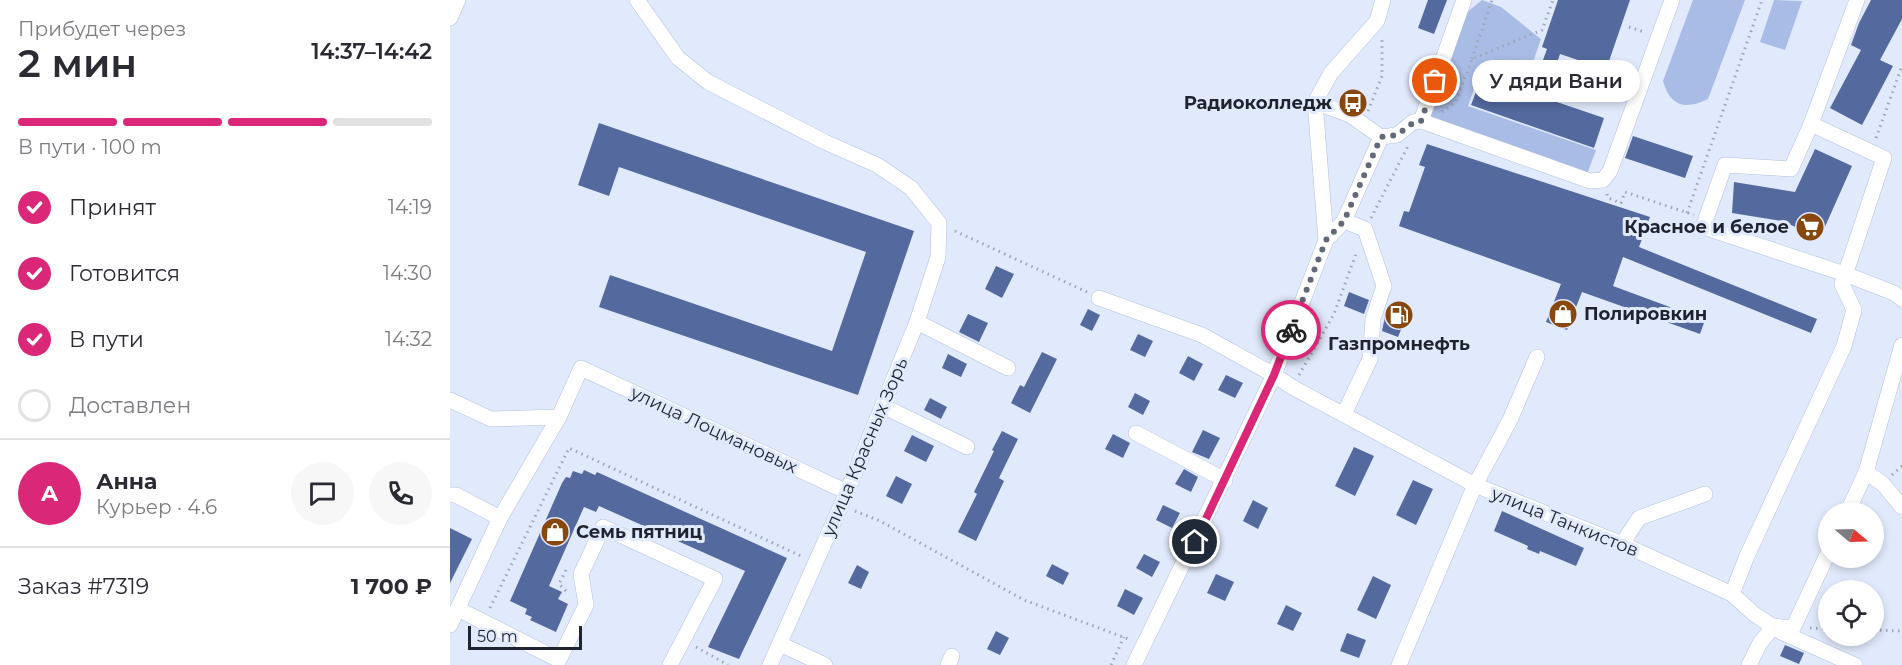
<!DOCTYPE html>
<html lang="ru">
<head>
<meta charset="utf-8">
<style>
  :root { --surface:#fff; --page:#f7f7f7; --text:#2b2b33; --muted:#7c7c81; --line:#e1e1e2; --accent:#db2777 }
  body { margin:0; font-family:Montserrat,sans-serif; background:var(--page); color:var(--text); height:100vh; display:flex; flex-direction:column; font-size:22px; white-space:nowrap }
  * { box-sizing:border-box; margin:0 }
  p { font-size:20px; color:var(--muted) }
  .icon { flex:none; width:33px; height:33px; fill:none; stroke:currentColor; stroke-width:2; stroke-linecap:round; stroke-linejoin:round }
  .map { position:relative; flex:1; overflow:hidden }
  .sheet { display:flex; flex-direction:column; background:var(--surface); width:450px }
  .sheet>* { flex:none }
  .needle { width:39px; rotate:109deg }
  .controls { position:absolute; left:1368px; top:502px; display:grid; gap:12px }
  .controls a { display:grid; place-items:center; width:66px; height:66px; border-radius:50%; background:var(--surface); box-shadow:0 3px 9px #0003; font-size:30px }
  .scale { position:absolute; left:18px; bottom:15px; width:114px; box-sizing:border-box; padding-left:6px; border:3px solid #1e232f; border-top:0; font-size:16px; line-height:21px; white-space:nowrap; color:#1e232f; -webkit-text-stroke:4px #e1eafc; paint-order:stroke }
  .pin { position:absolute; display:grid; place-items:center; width:51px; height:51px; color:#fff; margin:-26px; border:3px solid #fff; border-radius:50%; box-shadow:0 2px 6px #0007 }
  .courier { position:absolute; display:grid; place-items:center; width:60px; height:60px; margin:-30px; border:4px solid #db2777; border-radius:50%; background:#fff; color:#222; box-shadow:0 2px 8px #0007 }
  .bubble { position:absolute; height:42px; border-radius:21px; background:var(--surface); box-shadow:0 3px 9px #0003; font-size:20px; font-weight:600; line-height:42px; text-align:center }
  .headline em { font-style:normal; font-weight:600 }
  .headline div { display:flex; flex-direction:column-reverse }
  .headline { display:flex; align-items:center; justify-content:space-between; height:102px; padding:0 18px }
  h1 { font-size:39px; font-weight:600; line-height:45px }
  .bar { display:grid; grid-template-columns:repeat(4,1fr); gap:9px 6px; align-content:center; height:72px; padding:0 18px }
  .bar i { height:8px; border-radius:4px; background:var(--line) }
  .bar .active { background:var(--accent) }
  .bar p { grid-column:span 4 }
  .line { display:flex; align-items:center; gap:15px; padding:0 18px; border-top:2px solid var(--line) }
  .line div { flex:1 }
  .round { display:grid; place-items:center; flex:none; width:63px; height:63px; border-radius:32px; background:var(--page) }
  ol { padding:0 18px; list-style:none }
  li { display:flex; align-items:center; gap:18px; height:66px }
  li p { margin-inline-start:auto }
  li .icon { padding:6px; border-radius:50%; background:var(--accent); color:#fff; stroke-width:4 }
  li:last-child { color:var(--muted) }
  li i { width:33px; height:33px; border:3px solid var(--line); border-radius:50% }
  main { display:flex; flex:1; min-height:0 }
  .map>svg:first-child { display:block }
  .green { fill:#a9bce6 }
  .building { fill:#546a9f }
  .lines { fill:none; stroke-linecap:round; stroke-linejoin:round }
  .minor-casing { stroke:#b2c0de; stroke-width:16 }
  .path { stroke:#9ea6b6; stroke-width:3; stroke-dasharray:1.5 4.5; stroke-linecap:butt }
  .minor { stroke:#fff; stroke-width:15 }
  .done { stroke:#626977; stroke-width:6; stroke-dasharray:0 10.8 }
  .route { stroke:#db2777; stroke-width:8 }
  .labels { text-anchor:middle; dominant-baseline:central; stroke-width:6; stroke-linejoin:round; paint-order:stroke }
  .poi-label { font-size:18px; font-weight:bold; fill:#1e232f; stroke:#e1eafc; text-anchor:end }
  .street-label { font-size:18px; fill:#1e232f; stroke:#e1eafc }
</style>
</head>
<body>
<main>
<section class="sheet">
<div class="headline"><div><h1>2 мин</h1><p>Прибудет через</p></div><em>14:37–14:42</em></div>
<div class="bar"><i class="active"></i><i class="active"></i><i class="active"></i><i></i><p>В пути · 100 m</p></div>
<ol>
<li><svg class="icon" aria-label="check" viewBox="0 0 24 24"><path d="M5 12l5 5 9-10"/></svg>Принят<p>14:19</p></li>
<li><svg class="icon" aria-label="check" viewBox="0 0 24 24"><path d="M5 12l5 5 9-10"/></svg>Готовится<p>14:30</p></li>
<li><svg class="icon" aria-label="check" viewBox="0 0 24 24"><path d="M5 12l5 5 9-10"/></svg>В пути<p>14:32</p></li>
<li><i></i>Доставлен</li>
</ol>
<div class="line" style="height:108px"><b class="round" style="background:var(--accent);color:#fff">А</b><div><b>Анна</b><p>Курьер · 4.6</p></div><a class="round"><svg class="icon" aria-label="chat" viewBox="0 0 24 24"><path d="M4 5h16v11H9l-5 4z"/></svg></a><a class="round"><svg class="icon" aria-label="phone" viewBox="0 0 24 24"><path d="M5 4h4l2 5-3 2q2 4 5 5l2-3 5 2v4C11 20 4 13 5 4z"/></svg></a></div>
<div class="line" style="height:78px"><div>Заказ #7319</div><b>1 700 ₽</b></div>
</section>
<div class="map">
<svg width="1452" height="665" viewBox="0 0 1452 665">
  <rect width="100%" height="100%" fill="#e1eafc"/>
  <g class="green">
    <path d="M1032,0L1051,7L1091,39L1074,88L1030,72L1018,106L1146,150L1137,174L979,119L1016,13Z"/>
    <path d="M1243,0H1295L1258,99C1236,110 1220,107 1213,81Z"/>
    <path d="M1324,0L1352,1L1335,50L1310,42Z"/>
  </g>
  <g class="building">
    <path d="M978,0H997L984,34L968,28Z"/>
    <path d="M1108,0H1180L1157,67L1170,71L1165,86L1151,81L1155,69L1110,54L1095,98L1154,118L1144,148L1021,105L1032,76L1081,93L1097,49L1092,47Z"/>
    <path d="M1421,0H1452V19L1430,60L1443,66L1412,125L1380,108L1411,50L1401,45L1409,23Z"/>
    <path d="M149,123L464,231L408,395L149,307L160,275L382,351L416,252L169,167L159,196L128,185Z"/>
    <path d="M1183,136L1243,156L1235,178L1175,158Z"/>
    <path d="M977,144L1200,217L1189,247L1367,319L1361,333L1173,257L1163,286L1255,320L1250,334L1132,292L1117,330L1096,322L1111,284L949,226L954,211L959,212L975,167L969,165Z"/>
    <path d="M1365,149L1402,166L1370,238L1332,221L1282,213L1284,182L1345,192Z"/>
    <path d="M546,266L564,274L552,298L535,289Z"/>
    <path d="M899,292L919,300L914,314L894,306Z"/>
    <path d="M941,303L959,310L948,337L932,331L937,307L939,308Z"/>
    <path d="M638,309L650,315L642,331L630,325Z"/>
    <path d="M518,314L538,323L529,342L509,332Z"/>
    <path d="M688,334L703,341L695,357L680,350Z"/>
    <path d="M592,352L607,359L580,413L561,403L570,385L574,387Z"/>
    <path d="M498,354L517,364L511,377L492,368Z"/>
    <path d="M738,356L753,364L744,381L729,373Z"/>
    <path d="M776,375L793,383L785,398L768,390Z"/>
    <path d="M685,393L700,401L693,415L678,407Z"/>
    <path d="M480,398L497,407L491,419L474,410Z"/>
    <path d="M753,430L770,438L759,459L742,452Z"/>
    <path d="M552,431L568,439L549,478L554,481L526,541L508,532L527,494L524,492L544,451L542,450Z"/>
    <path d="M663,434L680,443L673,458L655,449Z"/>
    <path d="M462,435L484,446L476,462L454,451Z"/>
    <path d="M904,447L924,456L905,496L885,486Z"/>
    <path d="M734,469L748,477L741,492L725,484Z"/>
    <path d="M134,470L145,475L147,472L337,558L289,659L258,647L295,571L149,506L146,512L134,507L99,586L112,592L108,599L118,604L106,632L80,620L82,617L75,614L77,609L60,601L112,483L116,477L120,478L123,471L132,474Z"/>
    <path d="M446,476L462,484L452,504L436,496Z"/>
    <path d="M963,480L983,489L966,525L946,515Z"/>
    <path d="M803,500L818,508L808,529L793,521Z"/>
    <path d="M713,505L730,513L722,528L706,520Z"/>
    <path d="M1052,511L1134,548L1126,566L1090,551L1089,554L1077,549L1078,546L1044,531Z"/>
    <path d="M0,528L22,539L0,583Z"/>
    <path d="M694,554L710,562L702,577L686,568Z"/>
    <path d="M602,564L619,573L613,585L596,576Z"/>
    <path d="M407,565L419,572L411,589L398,583Z"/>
    <path d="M766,574L784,582L775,601L757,593Z"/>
    <path d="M923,576L941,585L926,619L907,610Z"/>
    <path d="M675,589L693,598L684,615L667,606Z"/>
    <path d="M836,605L852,613L843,631L827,624Z"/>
    <path d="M546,631L559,638L550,655L537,649Z"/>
    <path d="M897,633L916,640L909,658L890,651Z"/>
    <path d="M1335,645L1354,653L1349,664L1330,656Z"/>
  </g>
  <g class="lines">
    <g class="minor-casing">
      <g id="minor">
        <path d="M187,0L228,58L258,82L375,142L427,165L461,188L489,223L488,257L467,322L397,492L320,665"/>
        <path d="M1407,0L1361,124L1341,169L1275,165L1253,227L1395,274L1444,293L1452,299"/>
        <path d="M0,18L8,0"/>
        <path d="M865,102L900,115L931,137L947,135L963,122L971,121L1140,181L1153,180L1160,171L1222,0"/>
        <path d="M971,121L1014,0"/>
        <path d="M894,221L915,229L934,286L923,319L920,359L894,414"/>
        <path d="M876,240L894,221L931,137"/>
        <path d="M649,298L752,335L824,375L842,387L1025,485L1172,544L1282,594L1304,614L1331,632L1405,665"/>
        <path d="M467,322L558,368"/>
        <path d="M0,400L41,419L109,417"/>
        <path d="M433,406L517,447"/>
        <path d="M686,433L775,480"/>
        <path d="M1416,472L1433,484L1452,507"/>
        <path d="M0,495H6L50,518"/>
        <path d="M1397,513L1416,472L1452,345"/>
        <path d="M1172,544L1189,518L1255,494"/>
        <path d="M1282,594L1297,556L1394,346L1404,310L1392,284L1434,158L1361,124"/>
        <path d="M8,609L109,660L136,605L131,574L153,527L265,579L220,665"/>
        <path d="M0,625L50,518L109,417L131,368L397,492"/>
        <path d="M330,644L375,665"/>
        <path d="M498,665L502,656"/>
        <path d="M684,665L824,375L876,240L865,102L881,73L927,21L933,0"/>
        <path d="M949,665L1025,485L1060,420L1087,357"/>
        <path d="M1299,665L1310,643L1324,626L1343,628L1378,553"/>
      </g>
    </g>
    <g class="path">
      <path d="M1179,27L1194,32"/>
      <path d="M1022,59L1042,0"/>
      <path d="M918,111L932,76V40"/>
      <path d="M992,112L1006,102L1022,59L1092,30L1103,0"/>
      <path d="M1426,138L1452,66"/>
      <path d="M1157,194L1158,198L1171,203L1175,192L1244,215"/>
      <path d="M1237,213L1312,0"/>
      <path d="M921,218L958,146"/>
      <path d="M505,231L637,292"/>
      <path d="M849,375L884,314L907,251"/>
      <path d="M1442,475L1452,466"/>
      <path d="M405,511L430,521L574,600L681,640"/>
      <path d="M116,570L109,584L119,594"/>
      <path d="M40,608L119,448L353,557"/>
      <path d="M1360,628L1378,629"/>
      <path d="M1424,630L1452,631"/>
      <path d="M246,647L278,665"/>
      <path d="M661,665L674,637"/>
    </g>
    <use href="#minor" class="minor"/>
  </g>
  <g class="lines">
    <path class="done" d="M841,330L876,240L894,221L931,137L947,135L963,123L971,121L985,81"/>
    <path class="route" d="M745,542L824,375L841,330"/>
  </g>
  <defs>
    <g id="bus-disc" transform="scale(1.5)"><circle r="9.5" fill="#87470e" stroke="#e1eafc"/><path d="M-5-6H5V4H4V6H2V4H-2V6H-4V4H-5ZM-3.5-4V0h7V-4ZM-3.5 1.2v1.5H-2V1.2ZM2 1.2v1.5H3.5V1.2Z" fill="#fff"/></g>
    <g id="supermarket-disc" transform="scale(1.5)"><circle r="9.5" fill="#87470e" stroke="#e1eafc"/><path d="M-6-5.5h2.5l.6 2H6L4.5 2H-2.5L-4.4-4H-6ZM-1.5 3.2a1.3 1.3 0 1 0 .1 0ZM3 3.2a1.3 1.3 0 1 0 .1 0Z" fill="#fff"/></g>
    <g id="shop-disc" transform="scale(1.5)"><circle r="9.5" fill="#87470e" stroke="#e1eafc"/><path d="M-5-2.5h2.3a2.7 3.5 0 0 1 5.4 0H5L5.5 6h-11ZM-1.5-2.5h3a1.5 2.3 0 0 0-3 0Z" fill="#fff"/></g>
    <g id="fuel-disc" transform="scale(1.5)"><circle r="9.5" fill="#87470e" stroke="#e1eafc"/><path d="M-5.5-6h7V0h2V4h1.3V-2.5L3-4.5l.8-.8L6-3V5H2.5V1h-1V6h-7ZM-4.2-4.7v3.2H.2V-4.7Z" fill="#fff"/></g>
  </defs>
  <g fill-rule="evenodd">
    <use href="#bus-disc" x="903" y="103"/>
    <use href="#supermarket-disc" x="1360" y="227"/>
    <use href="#shop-disc" x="1113" y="314"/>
    <use href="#fuel-disc" x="949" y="315"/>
    <use href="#shop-disc" x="105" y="532"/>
  </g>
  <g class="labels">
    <g class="poi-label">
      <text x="882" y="103">Радиоколледж</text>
      <text x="1339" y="227">Красное и белое</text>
      <text x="1134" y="314" text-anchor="start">Полировкин</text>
      <text x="949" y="344" text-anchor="middle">Газпромнефть</text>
      <text x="126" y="532" text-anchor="start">Семь пятниц</text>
    </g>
    <g class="street-label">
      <text transform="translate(264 430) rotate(25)">улица Лоцмановых</text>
      <text transform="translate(415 447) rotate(-67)">улица Красных Зорь</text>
      <text transform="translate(1115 522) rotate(22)">улица Танкистов</text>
    </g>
  </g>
</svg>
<div class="controls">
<a><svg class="needle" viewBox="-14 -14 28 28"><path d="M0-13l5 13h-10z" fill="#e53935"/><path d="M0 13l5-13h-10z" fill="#7c7c81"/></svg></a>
<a><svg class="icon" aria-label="locate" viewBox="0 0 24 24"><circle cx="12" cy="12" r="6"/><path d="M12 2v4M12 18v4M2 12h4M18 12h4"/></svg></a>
</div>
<div class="scale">50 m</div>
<div class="pin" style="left:985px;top:81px;background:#ea580c"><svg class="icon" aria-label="bag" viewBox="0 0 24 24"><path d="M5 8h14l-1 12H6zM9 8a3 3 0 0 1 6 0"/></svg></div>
<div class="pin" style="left:745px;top:542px;background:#1f2937"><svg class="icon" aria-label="home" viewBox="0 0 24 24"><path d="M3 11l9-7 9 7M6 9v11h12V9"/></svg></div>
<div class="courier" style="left:841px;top:330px"><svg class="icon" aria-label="bike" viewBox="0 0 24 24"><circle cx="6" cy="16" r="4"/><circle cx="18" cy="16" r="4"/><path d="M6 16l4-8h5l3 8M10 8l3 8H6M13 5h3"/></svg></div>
<div class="bubble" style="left:1022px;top:60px;width:168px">У дяди Вани</div>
</div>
</main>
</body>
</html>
